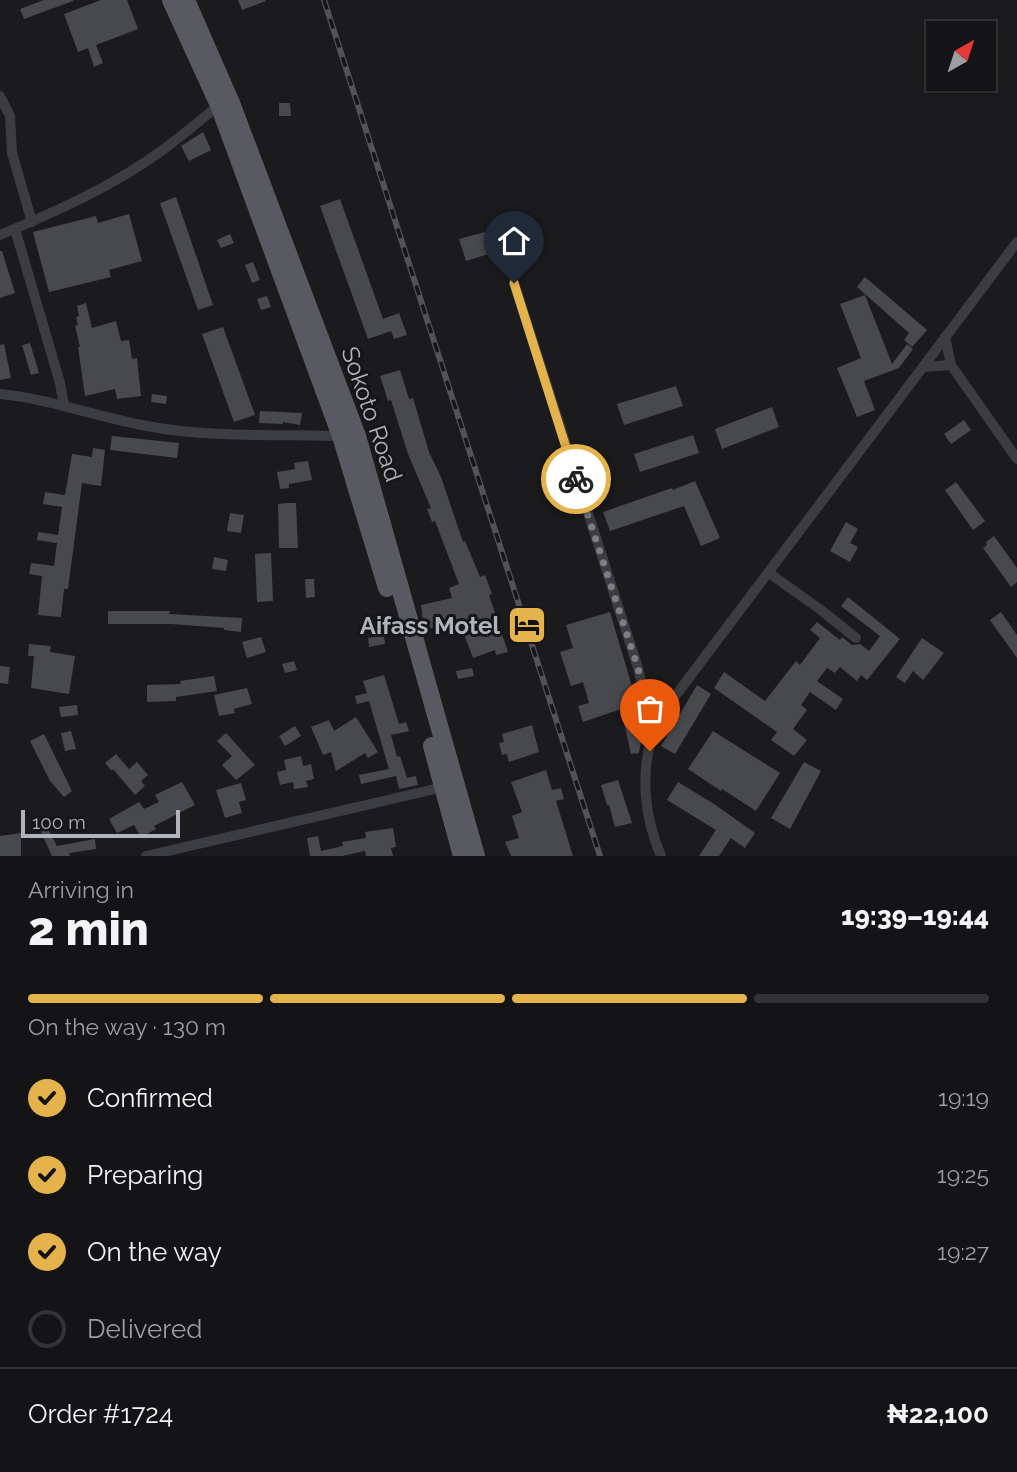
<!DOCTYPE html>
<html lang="en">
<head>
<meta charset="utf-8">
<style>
  :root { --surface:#141416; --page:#212123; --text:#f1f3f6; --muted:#9d9ea1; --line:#333335; --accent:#e5b34b }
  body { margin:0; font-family:Raleway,sans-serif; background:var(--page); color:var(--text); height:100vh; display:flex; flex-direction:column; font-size:26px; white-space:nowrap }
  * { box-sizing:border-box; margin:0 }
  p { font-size:23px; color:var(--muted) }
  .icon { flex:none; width:38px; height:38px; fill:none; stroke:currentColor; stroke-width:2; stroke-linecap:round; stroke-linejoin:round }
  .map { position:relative; height:856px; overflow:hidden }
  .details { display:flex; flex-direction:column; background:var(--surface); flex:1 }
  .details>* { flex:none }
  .needle { width:46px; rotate:39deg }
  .fabs { position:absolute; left:926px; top:21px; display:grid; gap:14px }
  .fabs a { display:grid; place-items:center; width:70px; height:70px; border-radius:0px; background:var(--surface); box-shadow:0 2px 5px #0004,0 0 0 2px var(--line); font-size:35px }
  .scale { position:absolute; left:21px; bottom:18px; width:159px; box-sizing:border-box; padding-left:7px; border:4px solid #afb3bb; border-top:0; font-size:19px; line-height:24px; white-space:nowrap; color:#afb3bb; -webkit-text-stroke:5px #161618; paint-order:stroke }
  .pin { position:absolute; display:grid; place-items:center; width:60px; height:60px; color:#fff; margin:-72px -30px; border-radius:50% 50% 50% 0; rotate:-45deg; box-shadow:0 0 7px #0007 }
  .pin .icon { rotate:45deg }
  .courier { position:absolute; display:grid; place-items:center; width:70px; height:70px; margin:-35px; border:5px solid #e5b34b; border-radius:50%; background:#fff; color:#222; box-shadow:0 2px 9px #0007 }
  .headline em { font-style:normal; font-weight:800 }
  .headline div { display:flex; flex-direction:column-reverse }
  .headline { display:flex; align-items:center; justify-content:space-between; height:119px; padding:0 28px }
  h1 { font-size:46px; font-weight:800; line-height:52px }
  .bar { display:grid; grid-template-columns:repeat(4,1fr); gap:10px 7px; align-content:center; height:84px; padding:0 28px }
  .bar i { height:9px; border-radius:5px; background:var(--line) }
  .bar .on { background:var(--accent) }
  .bar p { grid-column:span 4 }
  .line { display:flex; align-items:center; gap:18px; padding:0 28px; border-top:2px solid var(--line) }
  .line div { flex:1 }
  ol { padding:0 28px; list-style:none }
  li { display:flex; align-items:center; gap:21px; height:77px }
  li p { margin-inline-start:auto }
  li .icon { padding:7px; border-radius:50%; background:var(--accent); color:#111; stroke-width:4 }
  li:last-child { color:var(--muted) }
  li i { width:38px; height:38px; border:4px solid var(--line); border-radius:50% }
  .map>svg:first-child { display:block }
  .building { fill:#48494d }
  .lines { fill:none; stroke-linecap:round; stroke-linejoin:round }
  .street { stroke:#3c3d42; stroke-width:10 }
  .primary { stroke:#595a61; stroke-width:18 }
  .rail-casing { stroke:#515359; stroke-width:6 }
  .rail { stroke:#161618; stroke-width:3.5; stroke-dasharray:10; stroke-linecap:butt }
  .done { stroke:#7b7e84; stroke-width:7; stroke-dasharray:0 12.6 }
  .route { stroke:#e5b34b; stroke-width:9 }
  .labels { text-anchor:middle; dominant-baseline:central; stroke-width:6; stroke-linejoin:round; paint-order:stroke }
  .street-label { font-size:24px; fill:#afb3bb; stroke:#161618 }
  .poi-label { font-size:24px; font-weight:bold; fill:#afb3bb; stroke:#161618; text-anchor:end }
</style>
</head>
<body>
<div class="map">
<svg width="1017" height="856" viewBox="0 0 1017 856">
  <rect width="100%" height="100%" fill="#1b1b1d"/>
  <g class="building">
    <path d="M44,0H73V1L24,19L20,9Z"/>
    <path d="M101,0H127L138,29L96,45L103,63L94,67L88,48L78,52L64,14Z"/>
    <path d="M238,0H266V1L242,10Z"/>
    <path d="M279,103H290L291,116H279Z"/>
    <path d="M203,132L211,150L189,161L181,146Z"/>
    <path d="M176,197L213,305L198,310L160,203Z"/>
    <path d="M340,199L383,319L399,313L407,335L394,339L391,331L368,339L320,206Z"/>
    <path d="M129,214L142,261L109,270L111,277L49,292L33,232L96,216L98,223Z"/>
    <path d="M523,220L533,253L515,258L510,243L507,244L502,226Z"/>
    <path d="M485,232L492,253L466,261L459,239Z"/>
    <path d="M230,234L234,243L221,248L217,240Z"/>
    <path d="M0,251H2L15,293L0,298Z"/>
    <path d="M253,262L260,280L252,283L245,265Z"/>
    <path d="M865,277L927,330L912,347L904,340L909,333L857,287Z"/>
    <path d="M865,295L892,364L907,344L913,349L899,368L864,381L875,410L857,417L837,368L861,358L840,304Z"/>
    <path d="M267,296L271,307L261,310L257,299Z"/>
    <path d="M86,303L92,328L116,321L121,341L129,340L132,359L137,358L141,396L117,399L115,389L85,396L78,347H80L75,326L78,325L76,317L79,316L77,306Z"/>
    <path d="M223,327L255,415L234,422L202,334Z"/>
    <path d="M30,343L39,373L31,375L22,345Z"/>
    <path d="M4,344L11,378L0,380V345Z"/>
    <path d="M400,370L409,399L413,398L429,452L441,477L463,542L465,541L480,577L485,575L492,594L489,595L508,652L496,655L495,650L473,658L459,621L424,630L421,605L452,598L449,588L459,584L435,521L432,522L427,509L431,508L408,454L391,400L388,401L380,376Z"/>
    <path d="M676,386L683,406L624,425L617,404Z"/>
    <path d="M152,394L167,396L166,404L151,402Z"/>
    <path d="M772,407L779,427L722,449L715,429Z"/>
    <path d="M260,411L302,413L300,425L283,422V424L259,423Z"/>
    <path d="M964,420L971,430L951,444L944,434Z"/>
    <path d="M693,435L699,453L640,472L634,454Z"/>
    <path d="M112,436L179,443L177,458L110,450Z"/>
    <path d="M93,448L105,450L101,486L82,483L68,589H64L61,617L38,615L42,576L29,574L31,563L54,566L57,543L37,540L38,532L58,535L62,507L43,504L45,492L65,495L72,454L92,457Z"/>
    <path d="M308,461L312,480L289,484V488L280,489L277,472L295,469L294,463Z"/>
    <path d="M695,481L720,538L701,546L684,506L610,531L603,512L672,488L673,490Z"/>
    <path d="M956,482L985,521L973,530L945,490Z"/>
    <path d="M287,503H296L298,548H279L278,504Z"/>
    <path d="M230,513L244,515L241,533L227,531Z"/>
    <path d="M846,522L858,529L850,543L858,547L850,562L830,551Z"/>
    <path d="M994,536L1017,568V582L1011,587L983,548L987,545L986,542Z"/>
    <path d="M271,553L273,601L257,602L255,554Z"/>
    <path d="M214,557L228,560L226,571L212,569Z"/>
    <path d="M305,579H314L315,597L306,598Z"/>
    <path d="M848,597L900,639L867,680L861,675L857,681L840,667L835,673L827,668L817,681L843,699L836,710L810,692L801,705L807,710L793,729L807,740L794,756L771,740L777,732L714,688L724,672L765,701L796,661L800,665L820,638L810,630L817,622L840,640L842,637L852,645L860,644L869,651L880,636L841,606Z"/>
    <path d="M108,611H170L169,614L242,618L241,632L224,630V628L171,624H108Z"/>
    <path d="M610,612L641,717L643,729L639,753L631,754L621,709L583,722L578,706L589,703L583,682L571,686L560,652L573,648L566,625Z"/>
    <path d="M1001,612L1017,635V658L990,620Z"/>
    <path d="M384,635L385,644L369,647L368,638Z"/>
    <path d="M261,637L266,652L247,658L242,642Z"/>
    <path d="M922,638L944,653L923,680L913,671L905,683L896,677Z"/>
    <path d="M29,644L51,646L50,652L75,656L69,694L31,688L34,656H28Z"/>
    <path d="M294,661L297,670L285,673L282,664Z"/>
    <path d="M0,666L10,667L8,684L0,683Z"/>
    <path d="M472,668L474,676L458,679L456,671Z"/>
    <path d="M384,675L399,724L406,722L409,731L391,735L397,757L400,756L407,778L416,776L418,785L399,789L396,776L361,784L359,775L389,769L369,701L357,704L355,696L367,693L363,681Z"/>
    <path d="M214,676L217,691L176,697V701L147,702V685L181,684L180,681Z"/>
    <path d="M697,685L711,694L675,754L661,746Z"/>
    <path d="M247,688L252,704L234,709L235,713L219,716L214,695Z"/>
    <path d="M77,705L78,715L61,717L59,707Z"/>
    <path d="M356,717L378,752L368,758L365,753L336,771L331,752L323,755L311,727L329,720L334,731Z"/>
    <path d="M532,725L539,752L509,762L507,754L502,755L499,743L504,742L502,734Z"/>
    <path d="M295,726L301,736L285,746L279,736Z"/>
    <path d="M71,731L76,749L65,751L61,733Z"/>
    <path d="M713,731L780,773L756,811L722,789L721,791L688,769Z"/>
    <path d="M226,733L255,765L236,780L222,765L232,756L217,741Z"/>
    <path d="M44,734L72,791L64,797L50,781L30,741Z"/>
    <path d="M116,754L129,769L137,762L148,775L141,781L145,786L135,795L113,769L112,771L105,763Z"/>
    <path d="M301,756L303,766L311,764L314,779L306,781L308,787L294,789L293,782L280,785L277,772L286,770L284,760Z"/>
    <path d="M804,762L821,771L790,829L771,818Z"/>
    <path d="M546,770L552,790L561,788L564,799L556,801L573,856H511L505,842L519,838L512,816L522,812L511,782Z"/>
    <path d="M618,780L632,823L615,827L609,805H607L601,785Z"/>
    <path d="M182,782L195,805L154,826L156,829L141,837L134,825L117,833L109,819L139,802L144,809L159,802L155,795Z"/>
    <path d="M678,782L714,804L755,833L745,848L731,838L719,856H699L716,830L667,800Z"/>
    <path d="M241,783L246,800L239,802L242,813L225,818L216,790Z"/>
    <path d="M42,818L57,846L95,839L96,849L69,853L70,856H52L35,819Z"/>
    <path d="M393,828L396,847L391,848L393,856H366L365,851L342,856H310L307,838L318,836L321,851L343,846L342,842L366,838L365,832Z"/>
    <path d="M21,833V856H0V836Z"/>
  </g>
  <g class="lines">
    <g class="street">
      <path d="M0,96L10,116L12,153L32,222"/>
      <path d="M15,229L60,383L64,406"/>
      <path d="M0,235C57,211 114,186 164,149C183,135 201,120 219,105"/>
      <path d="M514,283L638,668L653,736"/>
      <path d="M945,337L951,365L1017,459"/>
      <path d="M923,367L951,365"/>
      <path d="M0,394C50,399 98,417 147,426C210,438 277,434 341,436"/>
      <path d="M769,573L821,610L856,638"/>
      <path d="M146,856L444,787"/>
      <path d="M661,856C645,819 640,776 652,737C656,725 664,714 670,703L1017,242"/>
    </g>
    <g class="primary">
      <path d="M171,0L219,105L341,436L387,588"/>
      <path d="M186,0L231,103L357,436L476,856"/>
      <path d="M432,746L462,856"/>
    </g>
    <g class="rail-casing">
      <path id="rail" d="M324,0L600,856"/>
    </g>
    <use href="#rail" class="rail"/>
  </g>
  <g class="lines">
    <path class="done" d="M576,479L638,668L653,736L650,751"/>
    <path class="route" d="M514,283L576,479"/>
  </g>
  <defs>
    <g id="hotel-square" transform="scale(2.0125)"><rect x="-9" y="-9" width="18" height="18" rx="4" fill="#e5b34b" stroke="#161618"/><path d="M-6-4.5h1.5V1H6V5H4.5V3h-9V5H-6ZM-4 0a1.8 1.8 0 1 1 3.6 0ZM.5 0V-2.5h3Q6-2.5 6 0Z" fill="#111"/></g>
  </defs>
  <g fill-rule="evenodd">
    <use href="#hotel-square" x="527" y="625"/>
  </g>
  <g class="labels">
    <g class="street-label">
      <text transform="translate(372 414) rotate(71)">Sokoto Road</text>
    </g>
    <g class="poi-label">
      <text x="500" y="625">Aifass Motel</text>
    </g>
  </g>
</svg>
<div class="fabs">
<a><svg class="needle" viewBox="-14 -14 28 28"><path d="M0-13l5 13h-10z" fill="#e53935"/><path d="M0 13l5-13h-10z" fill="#9d9ea1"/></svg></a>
</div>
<div class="scale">100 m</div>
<div class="pin" style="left:650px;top:751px;background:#ea580c"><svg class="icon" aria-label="bag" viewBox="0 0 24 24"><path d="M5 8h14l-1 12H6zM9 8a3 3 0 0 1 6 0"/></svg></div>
<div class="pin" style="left:514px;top:283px;background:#1f2937"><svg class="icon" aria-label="home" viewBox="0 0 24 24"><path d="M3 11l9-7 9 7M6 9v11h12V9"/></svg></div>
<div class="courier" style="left:576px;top:479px"><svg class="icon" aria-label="bike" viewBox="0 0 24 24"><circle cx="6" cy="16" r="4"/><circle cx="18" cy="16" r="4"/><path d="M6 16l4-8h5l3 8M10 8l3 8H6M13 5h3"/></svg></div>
</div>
<section class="details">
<div class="headline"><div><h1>2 min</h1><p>Arriving in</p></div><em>19:39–19:44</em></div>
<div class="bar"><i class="on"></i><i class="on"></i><i class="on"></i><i></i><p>On the way · 130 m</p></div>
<ol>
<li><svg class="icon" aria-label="check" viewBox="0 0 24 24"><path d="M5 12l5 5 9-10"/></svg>Confirmed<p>19:19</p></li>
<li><svg class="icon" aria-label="check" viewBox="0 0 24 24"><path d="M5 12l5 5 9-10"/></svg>Preparing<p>19:25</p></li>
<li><svg class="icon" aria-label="check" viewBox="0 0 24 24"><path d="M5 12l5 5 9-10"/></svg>On the way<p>19:27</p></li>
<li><i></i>Delivered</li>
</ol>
<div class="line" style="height:91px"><div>Order #1724</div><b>₦22,100</b></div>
</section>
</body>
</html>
